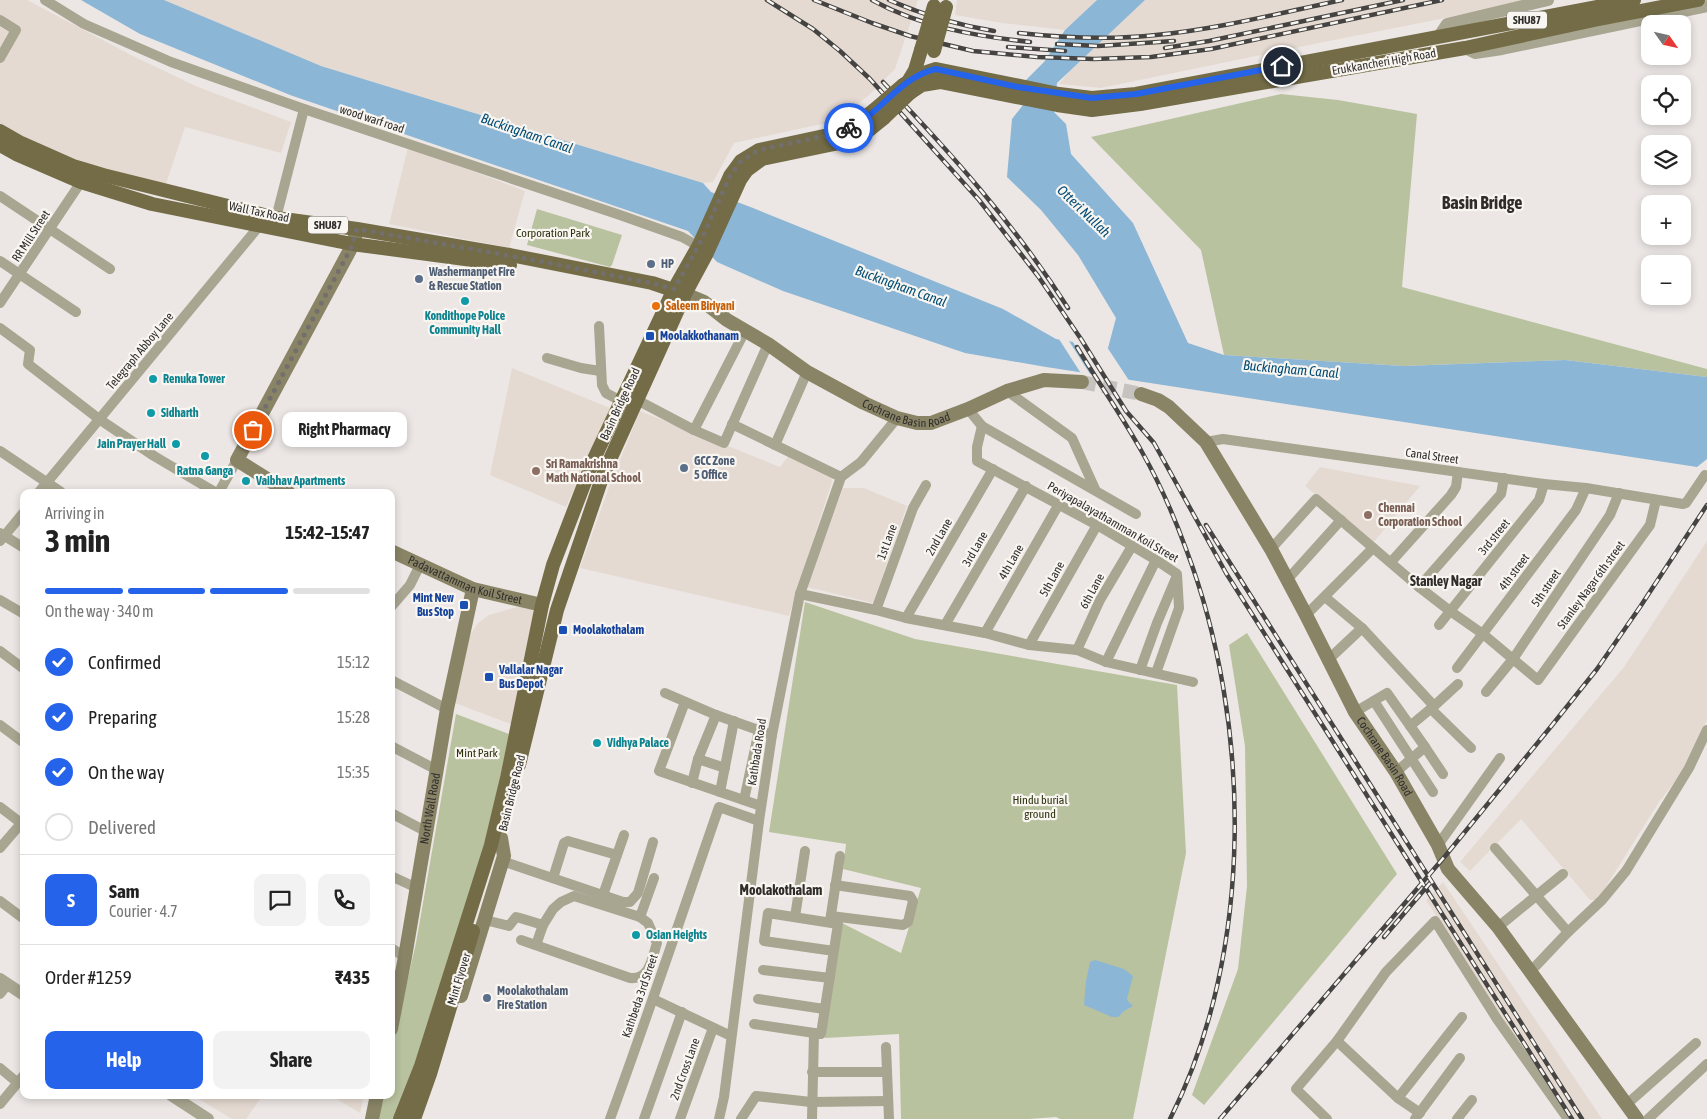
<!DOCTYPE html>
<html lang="en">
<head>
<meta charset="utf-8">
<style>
  :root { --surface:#fff; --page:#f2f2f2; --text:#222; --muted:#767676; --line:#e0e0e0; --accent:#2563eb }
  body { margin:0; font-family:"Asap Condensed",sans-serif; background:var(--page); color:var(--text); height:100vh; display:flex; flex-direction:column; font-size:19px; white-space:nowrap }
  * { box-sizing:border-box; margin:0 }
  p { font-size:16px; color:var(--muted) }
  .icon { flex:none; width:28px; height:28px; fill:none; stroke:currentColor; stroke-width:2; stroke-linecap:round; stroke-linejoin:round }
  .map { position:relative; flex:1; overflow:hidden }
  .side { position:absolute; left:20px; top:489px; width:375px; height:610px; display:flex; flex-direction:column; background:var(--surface); border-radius:10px; box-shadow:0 2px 8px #0003 }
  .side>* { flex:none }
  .needle { width:32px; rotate:124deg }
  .buttons { position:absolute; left:1641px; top:15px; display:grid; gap:10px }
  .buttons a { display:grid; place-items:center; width:50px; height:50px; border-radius:10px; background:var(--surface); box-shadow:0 2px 8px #0003; font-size:25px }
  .pin { position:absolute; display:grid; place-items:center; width:42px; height:42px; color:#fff; margin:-21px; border:2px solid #fff; border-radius:50%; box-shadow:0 1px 5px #0007 }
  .courier { position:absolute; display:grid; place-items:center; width:50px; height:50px; margin:-25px; border:4px solid #2563eb; border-radius:50%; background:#fff; color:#222; box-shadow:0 1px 6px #0007 }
  .bubble { position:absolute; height:35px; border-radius:10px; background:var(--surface); box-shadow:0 2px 8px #0003; font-size:16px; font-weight:700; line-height:35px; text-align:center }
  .headline em { font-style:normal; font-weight:700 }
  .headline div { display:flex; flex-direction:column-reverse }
  .headline { display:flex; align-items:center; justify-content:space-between; height:85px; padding:0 25px }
  h1 { font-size:32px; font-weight:700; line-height:38px }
  .bar { display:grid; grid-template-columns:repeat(4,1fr); gap:8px 5px; align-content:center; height:60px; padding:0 25px }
  .bar i { height:6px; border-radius:4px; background:var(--line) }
  .bar .active { background:var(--accent) }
  .bar p { grid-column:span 4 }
  .line { display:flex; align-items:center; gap:12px; padding:0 25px; border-top:1px solid var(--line) }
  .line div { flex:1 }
  .round { display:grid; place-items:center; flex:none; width:52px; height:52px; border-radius:10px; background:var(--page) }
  ol { padding:0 25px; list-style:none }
  li { display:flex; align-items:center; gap:15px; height:55px }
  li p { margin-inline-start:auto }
  li .icon { padding:5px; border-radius:50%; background:var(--accent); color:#fff; stroke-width:4 }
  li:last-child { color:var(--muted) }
  li i { width:28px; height:28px; border:2px solid var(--line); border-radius:50% }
  .button { display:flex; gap:10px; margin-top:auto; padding:10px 25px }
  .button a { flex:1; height:58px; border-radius:10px; background:var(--accent); color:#fff; font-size:20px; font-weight:700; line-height:58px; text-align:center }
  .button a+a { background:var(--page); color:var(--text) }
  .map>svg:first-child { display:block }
  .built { fill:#e5dad2 }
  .green { fill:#b9c29f }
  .water { fill:#8bb6d6 }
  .pier { fill:#ece7e4 }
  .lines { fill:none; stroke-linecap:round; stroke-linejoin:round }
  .secondary-tunnel { stroke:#c6c2bf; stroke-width:14; stroke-dasharray:14 7; stroke-linecap:butt }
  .minor { stroke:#a8a590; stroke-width:10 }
  .tertiary { stroke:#a8a590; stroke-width:12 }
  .secondary { stroke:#898466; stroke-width:14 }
  .primary { stroke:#736c47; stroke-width:14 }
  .rail-casing { stroke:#454442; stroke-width:4.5 }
  .rail { stroke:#f9f5f1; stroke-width:2.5; stroke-dasharray:8; stroke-linecap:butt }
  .primary-bridge { stroke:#736c47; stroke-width:14 }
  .done { stroke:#726f6d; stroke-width:5; stroke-dasharray:0 9 }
  .route { stroke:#2563eb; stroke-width:6 }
  .service-dot { fill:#5c6f8a; stroke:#f9f5f1; stroke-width:2 }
  .culture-dot { fill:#0f9aa8; stroke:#f9f5f1; stroke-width:2 }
  .food-dot { fill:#e8710a; stroke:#f9f5f1; stroke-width:2 }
  .transit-dot { fill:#1a4fb4; stroke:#f9f5f1; stroke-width:2 }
  .education-dot { fill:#8d6e63; stroke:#f9f5f1; stroke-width:2 }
  .labels { text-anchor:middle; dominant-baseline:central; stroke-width:4.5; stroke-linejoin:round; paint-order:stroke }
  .shield { fill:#f9f5f1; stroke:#6c6a68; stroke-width:1 }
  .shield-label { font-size:11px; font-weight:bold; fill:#302f2d }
  .street-label { font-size:12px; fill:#302f2d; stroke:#f9f5f1 }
  .park-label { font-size:12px; fill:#2d330f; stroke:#f9f5f1 }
  .service-label { font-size:12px; font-weight:bold; fill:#4e5e75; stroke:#f9f5f1; text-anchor:start }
  .food-label { font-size:12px; font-weight:bold; fill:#c56008; stroke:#f9f5f1; text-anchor:start }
  .culture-label { font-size:12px; font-weight:bold; fill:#0d838f; stroke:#f9f5f1; text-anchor:start }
  .transit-label { font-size:12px; font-weight:bold; fill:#164399; stroke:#f9f5f1; text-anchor:start }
  .education-label { font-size:12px; font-weight:bold; fill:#785e54; stroke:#f9f5f1; text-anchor:start }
  .water-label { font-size:14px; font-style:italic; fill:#004d76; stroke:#f9f5f1 }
  .neighbourhood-label { font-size:14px; font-weight:bold; fill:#302c29; stroke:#f9f5f1 }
  .district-label { font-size:18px; font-weight:bold; fill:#302c29; stroke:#f9f5f1 }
</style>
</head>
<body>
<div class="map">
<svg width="1707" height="1119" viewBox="0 0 1707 1119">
  <rect width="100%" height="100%" fill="#ece7e4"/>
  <g class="built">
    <path d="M0,0H27L131,55L198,87L291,122L281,153L185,127L166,184L115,175L34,142L0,124Z"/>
    <path d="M164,0H918L895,69L868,96L835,121L734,143L713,182L703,183L321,66Z"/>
    <path d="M957,0H1097L1065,30L1002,23L955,15Z"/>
    <path d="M1145,0H1536L1309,45L1101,88L1059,84L1071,69Z"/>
    <path d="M408,147L525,191L509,248L389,224Z"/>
    <path d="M512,368L610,408L566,507L490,475Z"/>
    <path d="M640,411L780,467L790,454L833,478L789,616L580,568L612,479Z"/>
    <path d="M1320,467L1420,486L1373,543L1305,486Z"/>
    <path d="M843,488H864L907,506L873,603L807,587Z"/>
    <path d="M1707,541V720L1682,772L1659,802L1605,888L1597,900H1590L1521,819L1470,871L1460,862L1624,667Z"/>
    <path d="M517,607H529L534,612L511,724L452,702L470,635L478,623L489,615Z"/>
    <path d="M1443,882L1602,1119H1565L1426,900Z"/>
    <path d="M192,1095H263L246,1119H232Z"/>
    <path d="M330,1095H364L360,1113Z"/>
  </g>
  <g class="green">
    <path d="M1281,94L1338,100L1417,114L1402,287L1707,369V377L1565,360L1404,366L1224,355L1201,250L1091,137Z"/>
    <path d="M537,209L622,235L612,265L610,267L527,245Z"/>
    <path d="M805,602L915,639L1177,685L1186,853L1133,1119H1060L1056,1117L1029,1119H901L899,1034L825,1038L842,923L901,953L921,888L843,869L846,844L769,832Z"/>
    <path d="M1247,633L1397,874L1204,1105L1192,1095L1238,969L1247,886L1245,746L1229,645Z"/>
    <path d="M456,714L509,734L496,797L477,875L412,1076L394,1119H378L382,1095H391V1052L416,943Z"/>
  </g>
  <g class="water">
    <path d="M81,0H164L321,66L703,183L711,192L753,208L1003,309L1056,339L1108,348L1116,318L1078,255L1041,210L1007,177L1012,119L1023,105L1026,80L1044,62L1065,30L1097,0H1145L1057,83L1054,112L1066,124L1071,154L1133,223L1188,343L1224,355L1404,366L1565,360L1707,377V459L1697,467L1046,367L965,353L783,291L717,262L688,231L290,95L140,34Z"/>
    <path d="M1095,960L1124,969L1133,976L1127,999L1128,1001L1133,1006L1124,1011L1118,1017H1112L1084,1005L1086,981L1090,962Z"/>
  </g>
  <g class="pier">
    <path d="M1057,336L1067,338L1092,377L1082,375Z"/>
    <path d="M1071,339L1085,341L1087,343L1090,342L1105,344L1130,382L1096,377Z"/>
  </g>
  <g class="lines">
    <path class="secondary-tunnel" d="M1082,382L1141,394"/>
    <g class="minor">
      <path d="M45,0L84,24L171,62L304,109L620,215L682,237L698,246"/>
      <path d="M0,20L16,30L0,58"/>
      <path d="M0,196L110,269"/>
      <path d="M276,218L304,109"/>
      <path d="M0,261L76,312"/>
      <path d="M0,303L81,182"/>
      <path d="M599,326L602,385L606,393L621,401"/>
      <path d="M0,328L30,350L28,364L99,419L154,456L215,492"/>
      <path d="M547,358L581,368L600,371"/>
      <path d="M1007,391L1072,438L1095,489"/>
      <path d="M637,400L694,430L724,443L768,344"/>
      <path d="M968,409L982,426L1136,514"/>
      <path d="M732,424L841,477"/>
      <path d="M982,426L977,447V461L1097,525L1156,560L1177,574L1179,608L1156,673"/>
      <path d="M694,430L745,331"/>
      <path d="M1206,442L1223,439L1544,484L1586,488L1683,504L1686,503L1705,475"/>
      <path d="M775,445L807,372"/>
      <path d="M0,451L61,492"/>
      <path d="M39,492L260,225"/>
      <path d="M219,492L237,460"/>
      <path d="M0,533L24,548"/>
      <path d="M0,541L24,512"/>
      <path d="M1271,549L1316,499L1419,587L1450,611L1483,634L1538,680L1650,525L1656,500"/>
      <path d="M1391,562L1451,495L1456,487L1458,472"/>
      <path d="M1287,580L1341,520"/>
      <path d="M1419,587L1501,494L1504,478"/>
      <path d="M800,594L876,610L906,618L985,633L1029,645L1077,650L1106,662L1193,682"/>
      <path d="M1325,597L1362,628L1434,706L1410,726"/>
      <path d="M0,600L24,614"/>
      <path d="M391,607L410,585L420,565"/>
      <path d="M876,610L913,508L926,485"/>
      <path d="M1306,615L1373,548"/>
      <path d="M906,618L993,469"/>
      <path d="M945,625L1026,486"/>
      <path d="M1439,625L1539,500L1544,484"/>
      <path d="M985,633L1059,504"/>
      <path d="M1029,645L1097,525"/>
      <path d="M1077,650L1100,600L1132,546"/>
      <path d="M0,651L24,669"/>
      <path d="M1328,660L1362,628"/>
      <path d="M1106,662L1156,560"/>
      <path d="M1457,668L1576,510L1586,488"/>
      <path d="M1140,670L1157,623L1176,578"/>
      <path d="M391,680L447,709"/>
      <path d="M1486,692L1513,659L1610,515L1619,493"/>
      <path d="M665,693L716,715L772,735"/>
      <path d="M1374,701L1433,792"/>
      <path d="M685,702L659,771L761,806"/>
      <path d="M1434,706L1458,684"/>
      <path d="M1431,709L1471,748"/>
      <path d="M1355,712L1387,693L1425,747L1396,772"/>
      <path d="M0,725L24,743"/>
      <path d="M391,746L437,770"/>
      <path d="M1425,747L1443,774"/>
      <path d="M698,759L725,768"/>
      <path d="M692,783L698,759L716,715"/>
      <path d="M720,792L734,721"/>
      <path d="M744,800L759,730"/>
      <path d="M0,807L21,823"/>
      <path d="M391,813L427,832"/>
      <path d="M1438,845L1500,758"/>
      <path d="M0,848L24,820"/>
      <path d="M1495,848L1568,932"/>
      <path d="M502,861L623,902H630L638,893L653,842"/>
      <path d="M391,876L417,888"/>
      <path d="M553,878L564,843L568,841L617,855"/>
      <path d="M603,895L624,835"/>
      <path d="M0,901L24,919"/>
      <path d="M831,916L903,925L908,922L913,901L910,896L835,885"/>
      <path d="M795,917L805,851"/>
      <path d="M485,920L509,926L516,917L520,918L543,925L553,909L561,902L574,896L640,917L654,878"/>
      <path d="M830,921L840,856"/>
      <path d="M1498,927L1563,874"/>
      <path d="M521,940L630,978C650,980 652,958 657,943L648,923L640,917"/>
      <path d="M536,945L543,925"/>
      <path d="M391,948L405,957"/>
      <path d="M763,970L830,978"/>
      <path d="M1531,971L1568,932L1602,900L1626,871L1689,768L1707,730"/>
      <path d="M0,994L8,984"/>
      <path d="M653,999L731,1036"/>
      <path d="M758,999L824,1009"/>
      <path d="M754,1024L821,1034L838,924L768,913L764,941L834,951"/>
      <path d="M1337,1041L1398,1098L1420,1113"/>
      <path d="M886,1047L889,1119"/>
      <path d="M0,1068L18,1083"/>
      <path d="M812,1072H887"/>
      <path d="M1398,1098L1462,1017"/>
      <path d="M0,1104L24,1075"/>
      <path d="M1627,1104L1696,1043"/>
      <path d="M610,1119C648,1015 683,911 719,807L759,821"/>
      <path d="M644,1119L682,1012"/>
      <path d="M680,1119L713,1028"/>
      <path d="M719,1119L724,1097L759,821L772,735L800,594L841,477L861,462L897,418"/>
      <path d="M741,1119L756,1096L811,1102L888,1101"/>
      <path d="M812,1119L814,1033"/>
      <path d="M1327,1119L1296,1089L1337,1041L1386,972L1435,921L1497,1019L1568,1119"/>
      <path d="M1415,1119L1460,1058"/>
      <path d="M1457,1119L1472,1100"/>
      <path d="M1648,1119L1707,1064"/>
    </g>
    <g class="tertiary">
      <path d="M1439,36L1447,24L1548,0"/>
      <path d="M1465,48L1475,53L1502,49L1707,6"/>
      <path d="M0,979L24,995"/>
      <path d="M171,1095L208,1119"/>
    </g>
    <g class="secondary">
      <path id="s1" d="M685,294L704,302L727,320L768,344L807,372L864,403L897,418L917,423H931L968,409L1007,391L1044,380L1082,382"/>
      <path id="s2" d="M1141,394L1158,400L1169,407L1206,442L1271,549L1306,615L1355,712L1396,772L1438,845L1448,869L1498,927L1637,1119"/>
      <path d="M288,492L237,460L351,248L356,234"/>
      <path id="s3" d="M391,551L473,589L542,605"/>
      <path d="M461,996L504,856L501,838"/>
      <path id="s4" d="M391,1029L405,957L447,709L473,589"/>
      <path d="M372,1119L377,1095"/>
    </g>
    <g class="primary">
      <path d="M909,80L915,70L921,50"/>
      <path d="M903,85L918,75L936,69L1059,94L1092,98L1136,94L1634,0"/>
      <path d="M910,93L922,85L940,82L1057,105L1092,110L1140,104L1465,48L1594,20L1698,0"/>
      <path d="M0,131L21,143L73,166L103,175L276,218L357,229L510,255L652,283L682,293"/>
      <path d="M0,145L16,154L81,182L152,204L352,244L510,265"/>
      <path d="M519,765L557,610L603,475L685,294L706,255L740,180L747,170L762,159L844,142L863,135L884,118"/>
      <path d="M400,1119L421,1066L491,845L507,778L542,605L553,565L593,461L674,289L699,245L730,176L741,161L759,150L833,134L852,127L874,110"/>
      <path d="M414,1119L430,1074L473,931"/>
    </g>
    <g class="rail-casing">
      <g id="rail">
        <path d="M767,0L813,29L840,51L870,79L979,200L1038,276L1081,339L1126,411L1154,443L1226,573L1572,1119"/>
        <path d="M814,0L872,23L910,36L973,51L1037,57L1094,59L1151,57L1211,49L1442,0"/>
        <path d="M872,0C921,27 975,36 1030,42"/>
        <path d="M889,0C923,15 958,25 994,31"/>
        <path d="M1019,33C1065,38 1111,40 1156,35C1219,29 1280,13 1342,0"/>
        <path d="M1057,44L1098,46L1174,41"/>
        <path d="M1008,47L1065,51"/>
        <path d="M1165,48L1209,41L1403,0"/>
        <path d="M883,82C951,153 1015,225 1068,308"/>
        <path d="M1077,347C1098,382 1122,416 1142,452C1159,482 1174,516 1186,549C1252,723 1255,951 1170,1119"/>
        <path d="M1206,525L1582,1119"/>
        <path d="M1384,937L1430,883"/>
        <path d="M1220,1119L1446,855L1553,724L1597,669L1640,607L1707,505"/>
      </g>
    </g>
    <use href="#rail" class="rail"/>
    <g class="primary-bridge">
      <path d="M921,50L934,6"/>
      <path d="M934,51L946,7"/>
      <path d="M874,110L903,85"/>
      <path d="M884,118L910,93"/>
    </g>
  </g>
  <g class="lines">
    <path class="done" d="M253,430L351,248L357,229L528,259L652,283L674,289L699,245L730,176L741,161L759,150L833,134L849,128"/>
    <path class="route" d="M849,128C881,114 899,77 936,69L1018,87L1092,98L1136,94L1282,66"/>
  </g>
  <g class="service-dot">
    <circle cx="651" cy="264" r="5"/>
    <circle cx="419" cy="279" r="5"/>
    <circle cx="684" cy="468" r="5"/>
    <circle cx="487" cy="998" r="5"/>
  </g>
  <g class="culture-dot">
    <circle cx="465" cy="301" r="5"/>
    <circle cx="153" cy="379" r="5"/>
    <circle cx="151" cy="413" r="5"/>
    <circle cx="176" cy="444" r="5"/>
    <circle cx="205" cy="456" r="5"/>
    <circle cx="246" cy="481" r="5"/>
    <circle cx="597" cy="743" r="5"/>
    <circle cx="636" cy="935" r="5"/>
  </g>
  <circle class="food-dot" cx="656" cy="306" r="5"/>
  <g class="transit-dot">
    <rect x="645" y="331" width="10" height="10" rx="2.5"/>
    <rect x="459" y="600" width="10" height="10" rx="2.5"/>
    <rect x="558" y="625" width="10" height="10" rx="2.5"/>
    <rect x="484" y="672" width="10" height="10" rx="2.5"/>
  </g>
  <g class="education-dot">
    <circle cx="536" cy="471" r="5"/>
    <circle cx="1368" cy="515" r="5"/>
  </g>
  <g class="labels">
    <g class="shield">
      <rect x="1507" y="11.5" width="40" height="17" rx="4"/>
      <rect x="308" y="216.5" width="40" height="17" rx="4"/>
    </g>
    <g class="shield-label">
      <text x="1527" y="20">SHU87</text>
      <text x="328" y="225">SHU87</text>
    </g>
    <g class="street-label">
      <text transform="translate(1384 62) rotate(-10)">Erukkancheri High Road</text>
      <text transform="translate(372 119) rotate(18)">wood warf road</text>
      <text transform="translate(259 212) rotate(12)">Wall Tax Road</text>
      <text transform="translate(31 236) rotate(-57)">RR Mill Street</text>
      <text transform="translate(140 351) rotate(-50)">Telegraph Abboy Lane</text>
      <text transform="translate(620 404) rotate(-65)">Basin Bridge Road</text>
      <text stroke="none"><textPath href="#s1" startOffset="255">Cochrane Basin Road</textPath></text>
      <text transform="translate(1432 456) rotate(8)">Canal Street</text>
      <text transform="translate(1113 522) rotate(30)">Periyapalayathamman Koil Street</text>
      <text transform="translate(939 537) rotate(-60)">2nd Lane</text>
      <text transform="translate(1494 537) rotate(-51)">3rd street</text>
      <text transform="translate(887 542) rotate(-70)">1st Lane</text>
      <text transform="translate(975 549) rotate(-60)">3rd Lane</text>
      <text transform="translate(1011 562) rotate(-60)">4th Lane</text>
      <text transform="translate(1514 572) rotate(-53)">4th street</text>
      <text stroke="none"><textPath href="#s3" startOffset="80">Padavattamman Koil Street</textPath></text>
      <text transform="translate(1052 579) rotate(-61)">5th Lane</text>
      <text transform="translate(1591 585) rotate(-54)">Stanley Nagar 6th street</text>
      <text transform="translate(1546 588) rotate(-56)">5th street</text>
      <text transform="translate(1092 591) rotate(-62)">6th Lane</text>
      <text transform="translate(757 752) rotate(-81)">Kathbada Road</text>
      <text stroke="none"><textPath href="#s2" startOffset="444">Cochrane Basin Road</textPath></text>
      <text transform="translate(512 793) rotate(-76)">Basin Bridge Road</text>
      <text stroke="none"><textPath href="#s4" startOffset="224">North Wall Road</textPath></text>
      <text transform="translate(459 979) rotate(-73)">Mint Flyover</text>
      <text transform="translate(640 996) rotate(-71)">Kathbeda 3rd Street</text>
      <text transform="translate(685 1069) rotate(-70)">2nd Cross Lane</text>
    </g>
    <g class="park-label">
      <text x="553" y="233">Corporation Park</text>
      <text x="477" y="753">Mint Park</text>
      <text x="1040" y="800">Hindu burial<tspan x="1040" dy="14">ground</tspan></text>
    </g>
    <g class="service-label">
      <text x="661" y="264">HP</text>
      <text x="429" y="272">Washermanpet Fire<tspan x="429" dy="14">&amp; Rescue Station</tspan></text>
      <text x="694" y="461">GCC Zone<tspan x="694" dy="14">5 Office</tspan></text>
      <text x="497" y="991">Moolakothalam<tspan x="497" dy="14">Fire Station</tspan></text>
    </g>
    <g class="food-label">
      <text x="666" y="306">Saleem Biriyani</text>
    </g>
    <g class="culture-label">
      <text x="465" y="316" text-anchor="middle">Kondithope Police<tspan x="465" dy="14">Community Hall</tspan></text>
      <text x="163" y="379">Renuka Tower</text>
      <text x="161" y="413">Sidharth</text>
      <text x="166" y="444" text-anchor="end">Jain Prayer Hall</text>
      <text x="205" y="471" text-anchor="middle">Ratna Ganga</text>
      <text x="256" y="481">Vaibhav Apartments</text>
      <text x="607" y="743">Vidhya Palace</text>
      <text x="646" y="935">Osian Heights</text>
    </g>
    <g class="transit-label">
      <text x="660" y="336">Moolakkothanam</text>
      <text x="454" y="598" text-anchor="end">Mint New<tspan x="454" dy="14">Bus Stop</tspan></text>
      <text x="573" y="630">Moolakothalam</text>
      <text x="499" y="670">Vallalar Nagar<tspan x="499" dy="14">Bus Depot</tspan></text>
    </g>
    <g class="education-label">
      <text x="546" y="464">Sri Ramakrishna<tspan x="546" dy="14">Math National School</tspan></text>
      <text x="1378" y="508">Chennai<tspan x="1378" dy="14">Corporation School</tspan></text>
    </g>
    <g class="water-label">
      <text transform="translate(527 133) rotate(19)">Buckingham Canal</text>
      <text transform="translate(1084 211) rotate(44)">Otteri Nullah</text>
      <text transform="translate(901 286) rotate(20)">Buckingham Canal</text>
      <text transform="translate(1291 369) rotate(5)">Buckingham Canal</text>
    </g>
    <g class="neighbourhood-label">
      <text x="1446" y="581">Stanley Nagar</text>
      <text x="781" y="890">Moolakothalam</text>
    </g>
    <g class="district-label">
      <text x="1482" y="202">Basin Bridge</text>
    </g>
  </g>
</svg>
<div class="buttons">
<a><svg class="needle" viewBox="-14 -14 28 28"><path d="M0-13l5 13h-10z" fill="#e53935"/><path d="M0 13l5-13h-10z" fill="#767676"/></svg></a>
<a><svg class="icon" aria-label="locate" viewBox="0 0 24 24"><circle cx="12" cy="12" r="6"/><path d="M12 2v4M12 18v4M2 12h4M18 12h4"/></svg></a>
<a><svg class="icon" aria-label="layers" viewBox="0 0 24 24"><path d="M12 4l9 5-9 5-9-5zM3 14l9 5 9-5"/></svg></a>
<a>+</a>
<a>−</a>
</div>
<div class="pin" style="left:253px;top:430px;background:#ea580c"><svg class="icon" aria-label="bag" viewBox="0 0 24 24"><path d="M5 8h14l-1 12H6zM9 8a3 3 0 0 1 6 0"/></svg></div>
<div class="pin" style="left:1282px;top:66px;background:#1f2937"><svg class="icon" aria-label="home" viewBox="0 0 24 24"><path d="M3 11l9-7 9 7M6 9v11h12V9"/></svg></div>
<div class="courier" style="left:849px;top:128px"><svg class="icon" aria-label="bike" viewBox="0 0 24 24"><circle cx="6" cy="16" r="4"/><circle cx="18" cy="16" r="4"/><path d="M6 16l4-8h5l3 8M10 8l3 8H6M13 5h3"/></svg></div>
<div class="bubble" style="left:282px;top:412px;width:125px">Right Pharmacy</div>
<section class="side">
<div class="headline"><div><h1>3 min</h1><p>Arriving in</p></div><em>15:42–15:47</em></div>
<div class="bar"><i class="active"></i><i class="active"></i><i class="active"></i><i></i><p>On the way · 340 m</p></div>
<ol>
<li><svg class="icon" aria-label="check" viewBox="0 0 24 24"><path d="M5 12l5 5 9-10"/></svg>Confirmed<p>15:12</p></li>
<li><svg class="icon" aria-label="check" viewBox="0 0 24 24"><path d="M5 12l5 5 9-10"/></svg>Preparing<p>15:28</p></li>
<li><svg class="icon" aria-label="check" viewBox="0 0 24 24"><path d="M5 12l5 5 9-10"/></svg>On the way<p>15:35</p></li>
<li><i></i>Delivered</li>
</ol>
<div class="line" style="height:90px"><b class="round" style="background:var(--accent);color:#fff">S</b><div><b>Sam</b><p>Courier · 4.7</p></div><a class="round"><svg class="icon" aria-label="chat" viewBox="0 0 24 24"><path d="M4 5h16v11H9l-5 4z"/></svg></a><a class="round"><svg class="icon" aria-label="phone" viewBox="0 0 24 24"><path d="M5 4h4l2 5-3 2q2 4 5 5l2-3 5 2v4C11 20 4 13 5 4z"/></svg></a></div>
<div class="line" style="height:65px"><div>Order #1259</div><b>₹435</b></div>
<div class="button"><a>Help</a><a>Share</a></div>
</section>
</div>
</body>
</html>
